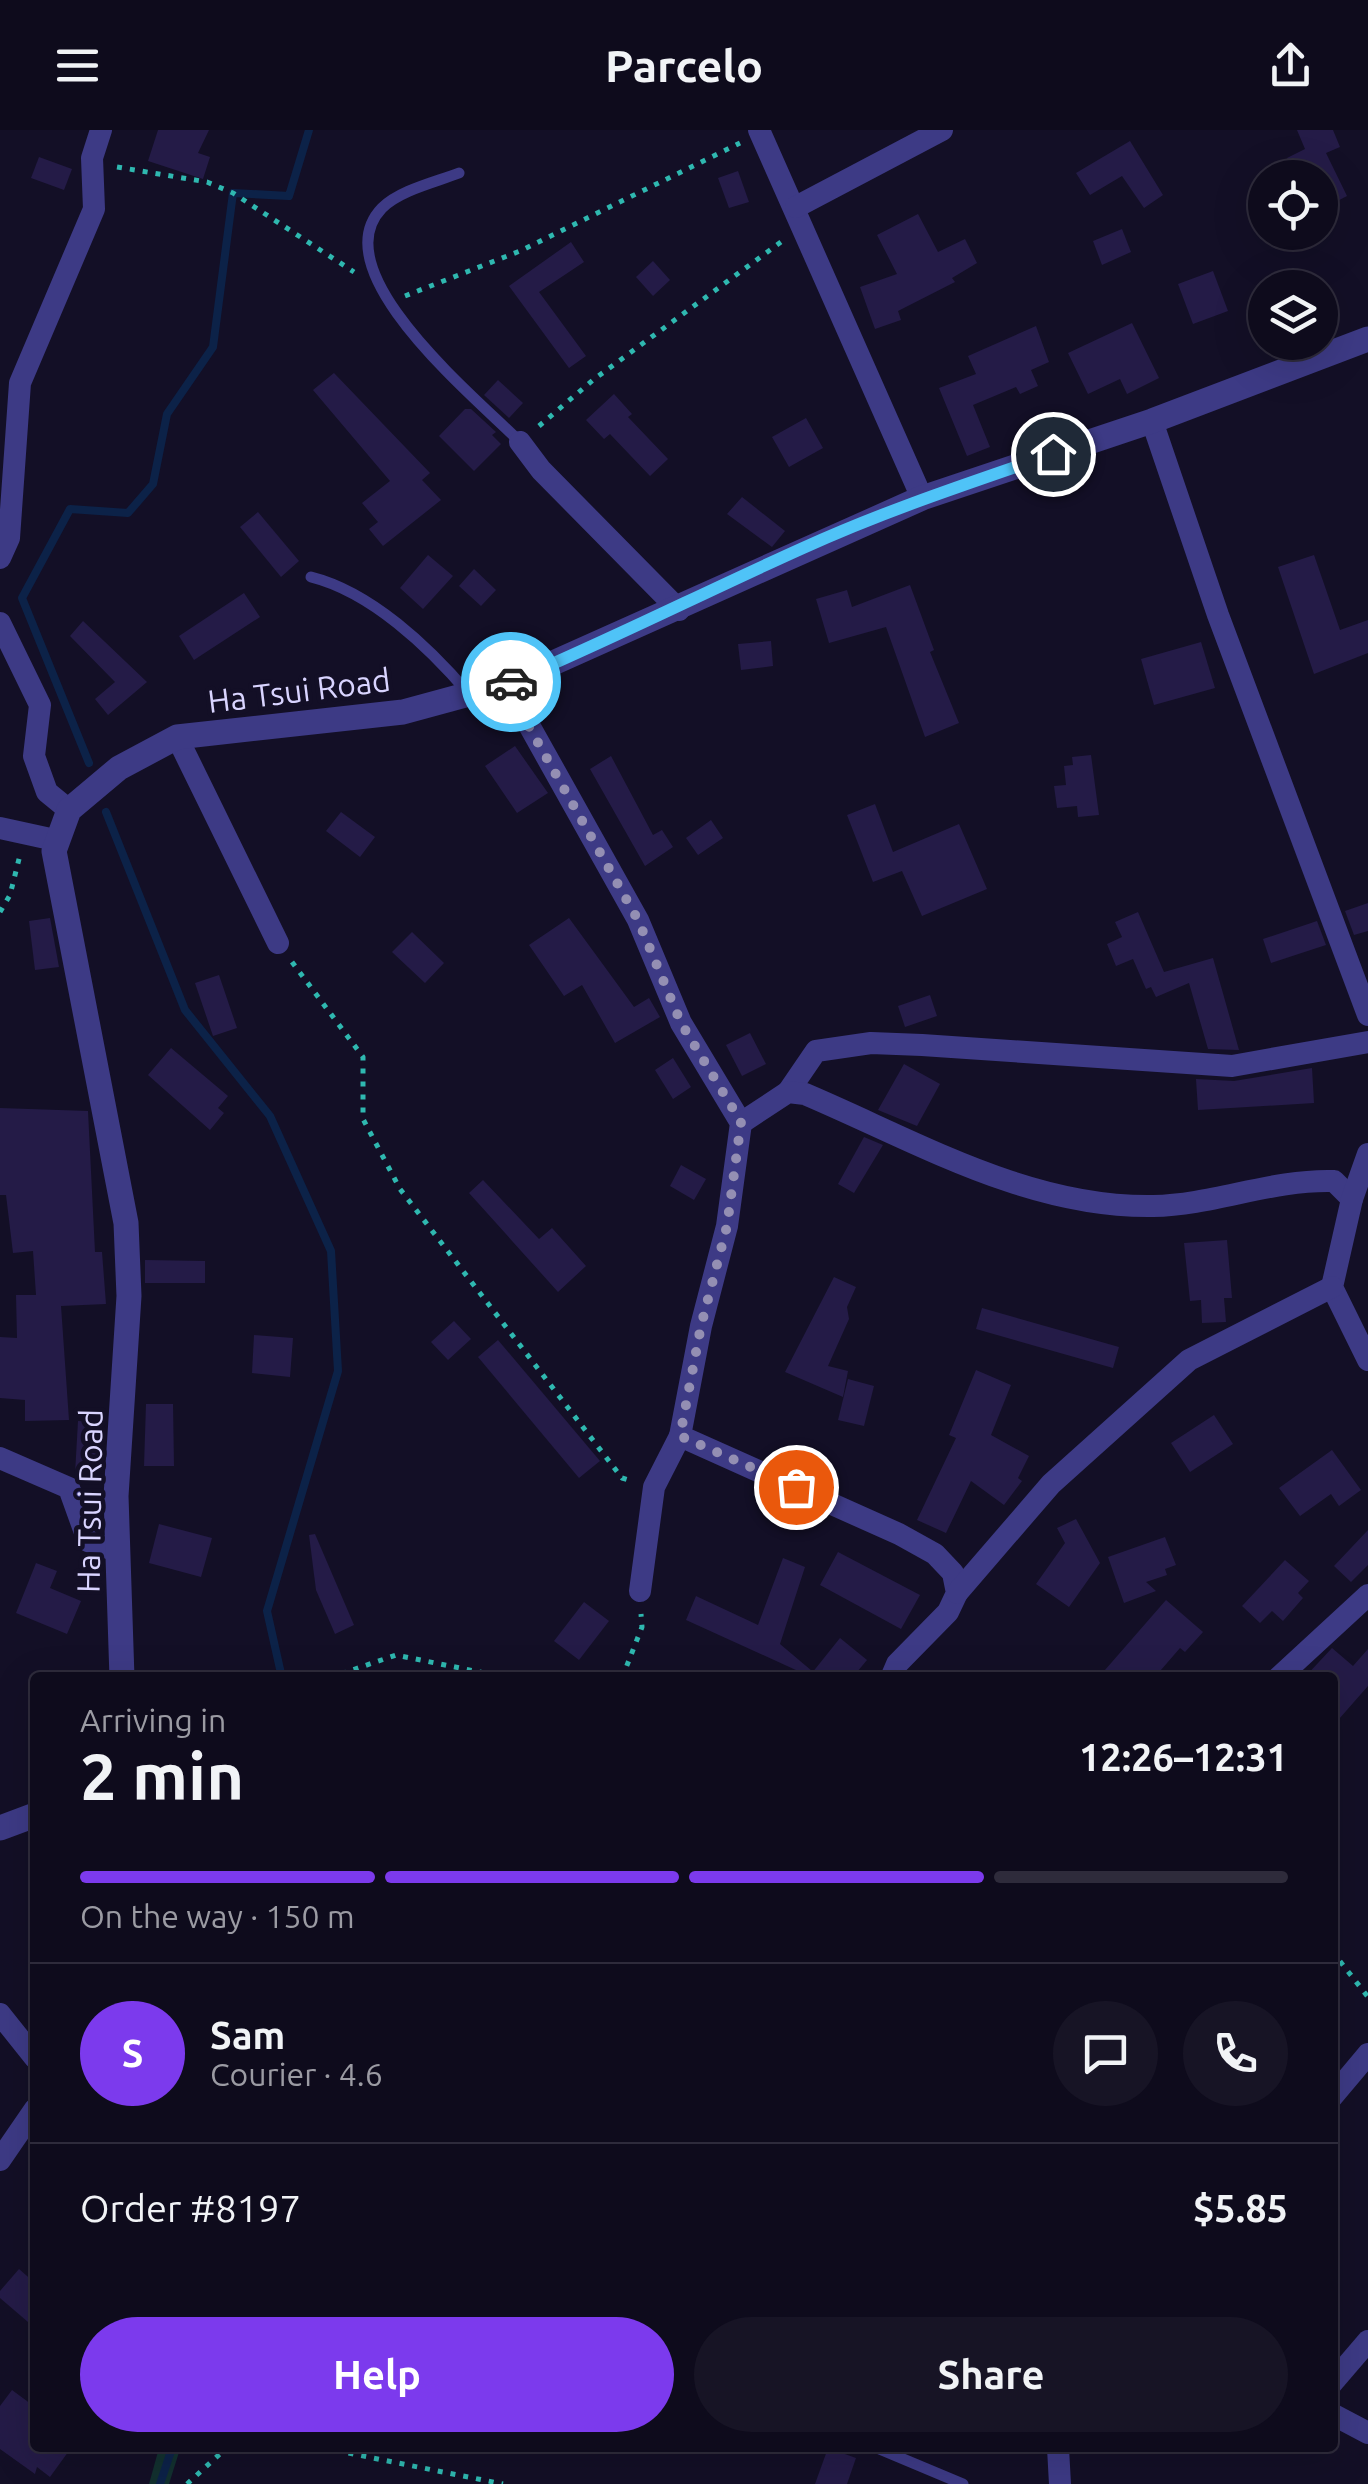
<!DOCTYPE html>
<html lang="en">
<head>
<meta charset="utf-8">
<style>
  :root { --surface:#0e0b1c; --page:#171425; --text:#f1f3f6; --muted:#9b9ba3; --line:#2e2b3b; --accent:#7c3aed }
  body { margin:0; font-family:Ubuntu,sans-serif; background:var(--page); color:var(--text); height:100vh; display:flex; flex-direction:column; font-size:38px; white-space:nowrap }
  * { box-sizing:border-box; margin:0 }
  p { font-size:32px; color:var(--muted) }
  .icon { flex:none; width:55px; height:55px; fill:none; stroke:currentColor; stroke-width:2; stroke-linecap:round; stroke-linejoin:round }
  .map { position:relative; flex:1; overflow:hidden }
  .drawer { position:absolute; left:30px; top:1542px; width:1308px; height:780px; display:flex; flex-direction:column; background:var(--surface); border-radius:10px; box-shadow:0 10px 40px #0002,0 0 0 2px var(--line) }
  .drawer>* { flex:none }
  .tools { position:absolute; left:1248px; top:30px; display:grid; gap:20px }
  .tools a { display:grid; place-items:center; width:90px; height:90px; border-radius:50%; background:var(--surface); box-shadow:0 10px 40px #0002,0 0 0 2px var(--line); font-size:50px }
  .pin { position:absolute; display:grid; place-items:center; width:85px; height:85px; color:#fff; margin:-42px; border:5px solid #fff; border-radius:50%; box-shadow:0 2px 10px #0007 }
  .courier { position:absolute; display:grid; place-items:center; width:100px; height:100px; margin:-50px; border:8px solid #4fc3f7; border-radius:50%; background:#fff; color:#222; box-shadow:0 2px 12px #0007 }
  .summary em { font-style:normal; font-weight:700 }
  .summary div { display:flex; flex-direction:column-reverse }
  .summary { display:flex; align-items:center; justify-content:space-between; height:170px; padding:0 50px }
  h1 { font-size:65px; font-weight:700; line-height:75px }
  .bar { display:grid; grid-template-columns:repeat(4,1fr); gap:15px 10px; align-content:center; height:120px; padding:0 50px }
  .bar i { height:12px; border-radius:8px; background:var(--line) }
  .bar .selected { background:var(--accent) }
  .bar p { grid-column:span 4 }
  .line { display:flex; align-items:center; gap:25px; padding:0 50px; border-top:2px solid var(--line) }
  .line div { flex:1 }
  .round { display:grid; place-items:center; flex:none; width:105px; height:105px; border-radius:52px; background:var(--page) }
  .cta { display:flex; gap:20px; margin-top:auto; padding:20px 50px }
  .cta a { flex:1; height:115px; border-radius:60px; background:var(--accent); color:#fff; font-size:40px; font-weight:700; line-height:115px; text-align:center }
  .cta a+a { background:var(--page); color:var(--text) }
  header { display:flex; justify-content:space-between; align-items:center; height:130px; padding:0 50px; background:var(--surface); font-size:45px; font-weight:700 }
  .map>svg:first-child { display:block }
  .green { fill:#12302f }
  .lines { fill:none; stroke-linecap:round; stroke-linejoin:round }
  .stream { stroke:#0c2248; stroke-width:8 }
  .building { fill:#241b47 }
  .path { stroke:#2fb8b0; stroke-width:5; stroke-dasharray:5 8; stroke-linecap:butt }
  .service { stroke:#3d3a85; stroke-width:11 }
  .minor { stroke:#3d3a85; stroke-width:22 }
  .tertiary { stroke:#3d3a85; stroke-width:25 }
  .done { stroke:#948fb3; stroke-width:10; stroke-dasharray:0 18 }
  .route { stroke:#4fc3f7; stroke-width:12 }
  .labels { text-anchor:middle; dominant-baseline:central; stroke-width:9; stroke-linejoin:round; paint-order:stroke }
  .street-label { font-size:32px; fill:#d9d4ff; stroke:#130f26 }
</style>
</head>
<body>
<header><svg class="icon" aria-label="menu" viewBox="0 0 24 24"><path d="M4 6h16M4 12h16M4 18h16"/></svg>Parcelo<svg class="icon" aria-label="share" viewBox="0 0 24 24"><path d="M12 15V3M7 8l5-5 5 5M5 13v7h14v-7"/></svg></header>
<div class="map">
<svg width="1368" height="2354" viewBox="0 0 1368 2354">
  <rect width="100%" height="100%" fill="#130f26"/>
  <path class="green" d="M159,2318L180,2319L169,2354H149Z"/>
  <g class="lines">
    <g class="stream">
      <path d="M89,633L22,468L70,379L128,383L153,354L167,284L213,217L233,63L289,66L309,0"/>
      <path d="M106,682L185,880L270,986L331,1121L338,1241L267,1481L282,1548"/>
      <path d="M160,2354L172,2318"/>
    </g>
  </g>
  <g class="building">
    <path d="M158,0H209L198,23L210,27L203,49L148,31Z"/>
    <path d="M1297,0H1333L1340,17L1326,23L1347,66L1320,80V48H1297L1287,28L1305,19Z"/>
    <path d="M1130,11L1163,65L1144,78L1122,46L1090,65L1076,43Z"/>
    <path d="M39,27L72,39L64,60L31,48Z"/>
    <path d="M738,41L749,72L729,78L718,48Z"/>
    <path d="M918,84L938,122L965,109L977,133L952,148L955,152L898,181L901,190L875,199L860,157L897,144L877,105Z"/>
    <path d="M1122,99L1131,122L1102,135L1093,111Z"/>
    <path d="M571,112L584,132L539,162L586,226L569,238L509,156Z"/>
    <path d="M653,131L670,150L653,166L636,147Z"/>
    <path d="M1213,141L1228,181L1193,194L1178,154Z"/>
    <path d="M1132,193L1159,248L1127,264L1120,249L1088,264L1068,223Z"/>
    <path d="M1036,196L1049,232L1031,240L1038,256L1020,264L1016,257L973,275L990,317L967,326L939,258L976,244L968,226Z"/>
    <path d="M334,243L430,343L422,350L441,370L383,416L369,399L378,392L362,373L390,351L313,260Z"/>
    <path d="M498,250L523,273L509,288L484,265Z"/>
    <path d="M614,264L632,284L628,287L668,329L650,346L610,304L604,309L586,290Z"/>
    <path d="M465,279H471L496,302L492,305L501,314L474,341L439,306Z"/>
    <path d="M806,288L823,318L789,337L772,307Z"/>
    <path d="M742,367L785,401L772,417L727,384Z"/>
    <path d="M258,382L299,431L281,447L240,397Z"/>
    <path d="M428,425L453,446L423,479L400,458Z"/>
    <path d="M1314,425L1340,500L1368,490V523L1314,544L1278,437Z"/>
    <path d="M474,439L496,460L481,476L459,456Z"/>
    <path d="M910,455L934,520L930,522L959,593L925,607L886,497L829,513L816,469L847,460L852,477Z"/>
    <path d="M244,463L260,487L194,530L179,506Z"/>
    <path d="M83,491L147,552L108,585L95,569L115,552L70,506Z"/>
    <path d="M771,511L773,536L741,540L738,514Z"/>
    <path d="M1201,512L1215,558L1154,575L1141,529Z"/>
    <path d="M515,616L548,663L517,683L485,636Z"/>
    <path d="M1091,625L1099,685L1078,687L1077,676L1057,678L1054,656L1066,655L1064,636L1073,635L1072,627Z"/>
    <path d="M611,626L653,705L662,700L673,717L645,736L590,639Z"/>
    <path d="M875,674L893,722L959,694L987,759L922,786L902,741L873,752L847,685Z"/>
    <path d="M341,682L375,707L360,727L326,701Z"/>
    <path d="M711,690L723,708L698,725L686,708Z"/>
    <path d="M1368,773V801L1354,805L1345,781Z"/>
    <path d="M1138,782L1164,842L1213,828L1239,920L1208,919L1189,853L1156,867L1151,857L1146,859L1133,829L1116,836L1107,814L1122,807L1115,792Z"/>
    <path d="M50,788L59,837L35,840L29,791Z"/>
    <path d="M569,788L634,877L649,868L660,887L615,913L582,855L564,866L529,815Z"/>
    <path d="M1317,791L1326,815L1271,833L1263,809Z"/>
    <path d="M412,802L444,833L425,853L392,822Z"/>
    <path d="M219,845L237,898L213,906L195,853Z"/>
    <path d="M930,865L937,886L905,897L898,876Z"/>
    <path d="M750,903L766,934L742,946L726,915Z"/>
    <path d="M171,918L228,966L218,978L224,983L210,1000L148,945Z"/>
    <path d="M673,928L691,957L673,969L655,940Z"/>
    <path d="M904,934L940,954L917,996L878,980Z"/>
    <path d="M1312,938L1314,973L1198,980L1196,949L1234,951Z"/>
    <path d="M0,978L88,981L95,1122H102L106,1174L61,1176L69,1290L25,1291V1270L0,1268V1207L17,1208L16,1165H36L33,1121L13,1123L6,1065H0Z"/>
    <path d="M864,1007L883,1015L854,1063L838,1054Z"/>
    <path d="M681,1035L706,1049L694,1070L670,1056Z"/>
    <path d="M483,1050L539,1109L552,1098L586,1136L558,1162L469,1063Z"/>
    <path d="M1227,1110L1232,1168H1224L1226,1192L1202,1193L1201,1170L1190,1171L1184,1113Z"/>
    <path d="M145,1130L205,1131V1153H145Z"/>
    <path d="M834,1147L856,1157L847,1177L849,1189L828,1236L848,1241L843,1267L785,1242Z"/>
    <path d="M982,1178L1119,1217L1113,1238L976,1199Z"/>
    <path d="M454,1191L471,1209L448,1230L431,1212Z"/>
    <path d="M254,1205L293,1208L290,1247L252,1243Z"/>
    <path d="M498,1210L600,1331L579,1348L478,1227Z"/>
    <path d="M976,1240L1011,1255L991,1305L1029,1326L1018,1348L1022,1351L1004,1375L971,1351L946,1403L917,1390L956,1308L949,1305Z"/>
    <path d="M848,1249L874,1256L864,1296L838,1290Z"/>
    <path d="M146,1274H173L174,1336H144Z"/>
    <path d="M1214,1285L1233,1314L1190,1342L1171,1313Z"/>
    <path d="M78,1291L100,1292L96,1350L75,1344Z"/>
    <path d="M1332,1320L1361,1360L1339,1376L1331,1364L1300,1386L1279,1358Z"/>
    <path d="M1076,1389L1100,1433L1069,1477L1036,1454L1065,1413L1057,1398Z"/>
    <path d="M159,1394L212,1408L201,1447L149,1433Z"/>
    <path d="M1368,1400V1435L1351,1452L1334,1436Z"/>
    <path d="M315,1404L354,1495L335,1504L316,1460L309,1405Z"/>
    <path d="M1165,1407L1176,1435L1165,1439L1167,1445L1146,1452L1156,1461L1124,1473L1108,1427Z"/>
    <path d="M838,1422L920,1465L901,1499L820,1455Z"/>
    <path d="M783,1428L805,1437L780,1514L812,1541L809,1546L686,1490L696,1466L758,1495Z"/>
    <path d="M1285,1430L1309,1451L1298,1463L1303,1468L1283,1491L1272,1481L1260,1493L1242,1476Z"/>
    <path d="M36,1433L57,1441L50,1458L81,1471L67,1504L16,1483Z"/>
    <path d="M1166,1470L1203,1502L1185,1522L1180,1518L1154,1548H1098Z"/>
    <path d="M584,1472L609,1491L579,1530L554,1511Z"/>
    <path d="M840,1508L867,1530L852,1548H808Z"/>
    <path d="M1332,1518L1353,1536L1368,1519V1556L1332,1597V1548H1304Z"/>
    <path d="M19,2139L35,2153V2198L0,2168V2161Z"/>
    <path d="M12,2260L35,2277V2318H71L50,2347L37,2337L35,2344L0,2319V2276Z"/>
    <path d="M828,2318L856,2328L847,2354H815Z"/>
  </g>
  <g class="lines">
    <g class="path">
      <path d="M117,37L207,52L233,63L354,142"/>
      <path d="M405,166L520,121L740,13"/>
      <path d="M539,296L593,250L781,112"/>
      <path d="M0,782L10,765L20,725"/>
      <path d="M292,832L363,927V989L400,1059L622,1348L632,1351"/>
      <path d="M329,1548L396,1525L509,1548"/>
      <path d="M622,1548L642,1497L641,1484"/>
      <path d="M1332,1821L1368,1867"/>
      <path d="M323,2318L503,2354"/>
      <path d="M187,2354L222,2322L237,2318"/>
    </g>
    <g class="service">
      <path d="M459,43C436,52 400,60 382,78C320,142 479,270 520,312"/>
      <path d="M311,447C371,462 429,517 469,564"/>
      <path d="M877,2318L963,2354"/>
    </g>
    <g class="minor">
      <path d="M759,0L922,368"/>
      <path d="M796,77L942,0"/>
      <path d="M1152,291L1218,485L1368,885"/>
      <path d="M520,312L541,340L679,480"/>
      <path d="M0,428L9,408L20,253L94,79L92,28L101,0"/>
      <path d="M0,493L40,575L34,626L47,662L69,680"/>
      <path d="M506,554L638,790L681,893L741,993L727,1096L701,1196L680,1306L899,1404L935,1424L953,1443L957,1463L948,1482L897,1534L891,1548"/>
      <path d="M177,607L278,813"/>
      <path d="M0,698L55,710"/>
      <path d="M788,962L816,921L871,913L922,915L1232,936L1368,912"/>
      <path d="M741,993L788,962L805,964C916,1011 1028,1078 1153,1076C1214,1075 1272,1049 1334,1051L1352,1069"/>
      <path d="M1368,1024L1352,1069L1332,1157L1368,1230"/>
      <path d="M0,1328L69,1358L88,1411L117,1421"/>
      <path d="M640,1461L654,1357L680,1306"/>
      <path d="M957,1463L1051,1354L1189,1230L1332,1157"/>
      <path d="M1278,1548L1368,1465"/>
      <path d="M0,1884L35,1928"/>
      <path d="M1332,1967L1368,1924"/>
      <path d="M0,2030L35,1979"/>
      <path d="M1332,2253L1368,2211"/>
      <path d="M1332,2284L1368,2303"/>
      <path d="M1058,2318L1060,2354"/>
    </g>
    <g class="tertiary">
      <path d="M122,1548L116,1366L129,1166L126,1093L54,721L69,680L119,638L177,607L403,582L506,554L922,368L1152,291L1368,209"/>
      <path d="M0,1698L35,1685"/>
    </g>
  </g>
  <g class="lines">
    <path class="done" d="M511,552L506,554L523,586L638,790L681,893L741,992L727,1096L701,1196L680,1306L796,1357"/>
    <path class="route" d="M511,552C610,510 705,462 803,418C884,381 969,353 1053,324"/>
  </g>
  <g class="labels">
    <g class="street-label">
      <text transform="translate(299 560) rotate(-7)">Ha Tsui Road</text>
      <text transform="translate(89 1371) rotate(-89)">Ha Tsui Road</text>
    </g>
  </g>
</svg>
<div class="tools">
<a><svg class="icon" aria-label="locate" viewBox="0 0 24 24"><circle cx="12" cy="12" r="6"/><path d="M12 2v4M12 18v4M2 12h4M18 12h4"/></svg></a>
<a><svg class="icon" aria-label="layers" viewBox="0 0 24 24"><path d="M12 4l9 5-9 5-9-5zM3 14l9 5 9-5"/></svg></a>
</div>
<div class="pin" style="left:796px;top:1357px;background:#ea580c"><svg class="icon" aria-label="bag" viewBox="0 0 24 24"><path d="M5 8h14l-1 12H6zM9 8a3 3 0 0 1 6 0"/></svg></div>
<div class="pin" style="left:1053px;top:324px;background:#1f2937"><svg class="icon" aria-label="home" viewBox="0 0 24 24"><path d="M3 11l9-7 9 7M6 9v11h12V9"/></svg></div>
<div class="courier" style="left:511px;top:552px"><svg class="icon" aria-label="car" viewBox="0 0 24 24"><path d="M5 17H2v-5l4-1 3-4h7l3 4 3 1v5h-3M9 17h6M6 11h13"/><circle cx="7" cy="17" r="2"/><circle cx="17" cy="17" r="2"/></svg></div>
<section class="drawer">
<div class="summary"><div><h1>2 min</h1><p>Arriving in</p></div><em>12:26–12:31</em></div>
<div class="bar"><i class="selected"></i><i class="selected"></i><i class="selected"></i><i></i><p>On the way · 150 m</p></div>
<div class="line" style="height:180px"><b class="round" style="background:var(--accent);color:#fff">S</b><div><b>Sam</b><p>Courier · 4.6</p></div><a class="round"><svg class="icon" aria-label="chat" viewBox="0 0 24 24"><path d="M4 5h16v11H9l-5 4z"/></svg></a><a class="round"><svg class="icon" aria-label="phone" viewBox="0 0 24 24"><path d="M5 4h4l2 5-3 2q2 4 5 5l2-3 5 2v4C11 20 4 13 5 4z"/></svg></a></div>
<div class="line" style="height:130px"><div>Order #8197</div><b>$5.85</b></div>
<div class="cta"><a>Help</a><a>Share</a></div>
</section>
</div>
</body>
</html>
